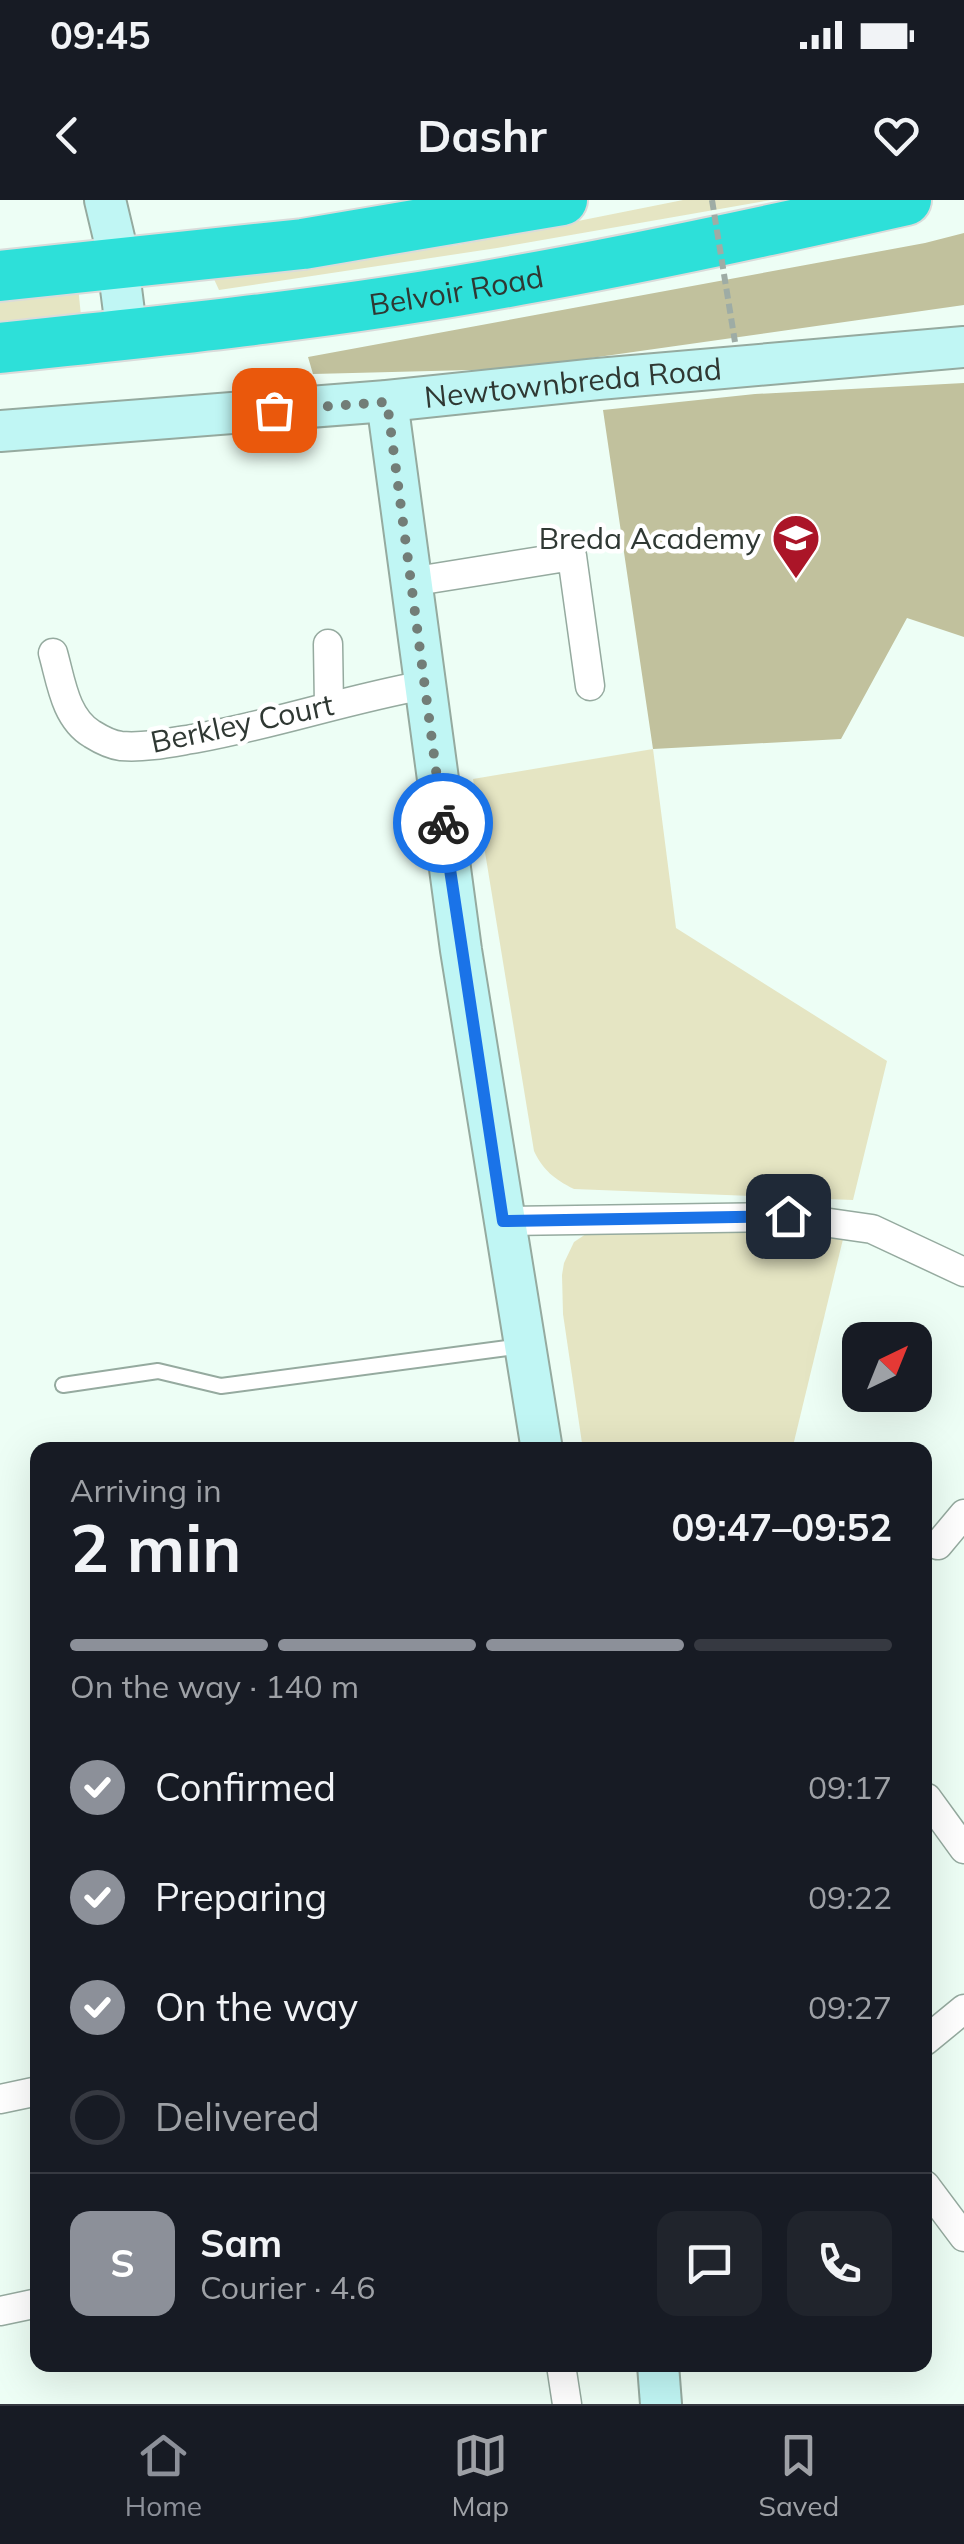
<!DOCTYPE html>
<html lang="en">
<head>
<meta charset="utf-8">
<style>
  :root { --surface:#171b24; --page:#20242c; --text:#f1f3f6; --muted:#9ea1a6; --line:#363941; --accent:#8c9099 }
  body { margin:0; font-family:Mulish,sans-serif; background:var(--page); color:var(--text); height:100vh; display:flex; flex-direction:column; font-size:38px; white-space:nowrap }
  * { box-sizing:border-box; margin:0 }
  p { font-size:32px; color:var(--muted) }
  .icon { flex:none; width:55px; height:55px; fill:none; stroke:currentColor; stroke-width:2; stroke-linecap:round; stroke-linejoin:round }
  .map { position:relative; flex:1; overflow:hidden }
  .panel { position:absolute; left:30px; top:1242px; width:902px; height:930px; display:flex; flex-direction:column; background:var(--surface); border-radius:20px; box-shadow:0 10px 40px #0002 }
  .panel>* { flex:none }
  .needle { width:65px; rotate:43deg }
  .fabs { position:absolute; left:842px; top:1122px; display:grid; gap:20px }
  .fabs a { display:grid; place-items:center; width:90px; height:90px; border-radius:20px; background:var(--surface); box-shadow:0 10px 40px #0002; font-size:50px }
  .pin { position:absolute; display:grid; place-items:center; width:85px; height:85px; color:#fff; margin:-42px; border-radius:20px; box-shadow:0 5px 15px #0006 }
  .courier { position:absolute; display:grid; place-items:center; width:100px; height:100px; margin:-50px; border:8px solid #1a73e8; border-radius:50%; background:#fff; color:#222; box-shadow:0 2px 12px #0007 }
  .head em { font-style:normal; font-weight:700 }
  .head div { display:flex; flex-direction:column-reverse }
  .head { display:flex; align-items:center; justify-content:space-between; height:170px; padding:0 40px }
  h1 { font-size:65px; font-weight:700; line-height:75px }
  .bar { display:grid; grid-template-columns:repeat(4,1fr); gap:15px 10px; align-content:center; height:120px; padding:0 40px }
  .bar i { height:12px; border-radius:8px; background:var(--line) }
  .bar .on { background:var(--accent) }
  .bar p { grid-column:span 4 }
  .line { display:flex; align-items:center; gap:25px; padding:0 40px; border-top:2px solid var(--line) }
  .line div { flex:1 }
  .round { display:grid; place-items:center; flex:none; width:105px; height:105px; border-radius:20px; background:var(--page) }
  ol { padding:0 40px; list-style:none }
  li { display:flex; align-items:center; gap:30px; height:110px }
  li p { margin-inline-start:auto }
  li .icon { padding:10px; border-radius:50%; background:var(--accent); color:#fff; stroke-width:4 }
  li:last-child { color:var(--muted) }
  li i { width:55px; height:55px; border:5px solid var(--line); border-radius:50% }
  .status { display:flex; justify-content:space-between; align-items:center; height:70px; padding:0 50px; background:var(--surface); direction:ltr }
  .status svg { height:28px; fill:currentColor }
  header { display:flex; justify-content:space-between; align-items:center; height:130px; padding:0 40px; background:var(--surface); font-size:45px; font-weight:700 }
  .tab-bar { display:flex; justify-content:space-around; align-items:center; height:140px; border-top:2px solid var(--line); background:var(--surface); font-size:28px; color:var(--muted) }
  .tab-bar a { display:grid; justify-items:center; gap:5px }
  .tab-bar .on { color:var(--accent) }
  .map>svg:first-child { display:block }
  .green { fill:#e5e5c3 }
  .forest { fill:#c1c19d }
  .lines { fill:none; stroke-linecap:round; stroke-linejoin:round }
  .lane-casing { stroke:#95aa9f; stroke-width:18 }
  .street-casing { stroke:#95aa9f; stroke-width:31 }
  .secondary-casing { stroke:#95aa9f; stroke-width:44 }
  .highway-casing { stroke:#dadbda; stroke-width:54 }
  .lane { stroke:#fff; stroke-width:14 }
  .street { stroke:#fff; stroke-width:28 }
  .secondary { stroke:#c0f6f4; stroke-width:40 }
  .highway { stroke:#2de0d9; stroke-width:50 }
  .path-bridge { stroke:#9eaca5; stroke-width:6; stroke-dasharray:10 5; stroke-linecap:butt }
  .done { stroke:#727d77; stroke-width:10; stroke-dasharray:0 18 }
  .route { stroke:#1a73e8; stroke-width:12 }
  .labels { text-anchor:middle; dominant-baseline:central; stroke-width:9; stroke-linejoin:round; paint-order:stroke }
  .street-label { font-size:30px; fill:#2f3833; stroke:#fff }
  .poi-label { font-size:30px; fill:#2f3833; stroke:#fff; text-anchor:end }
</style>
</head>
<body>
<div class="status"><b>09:45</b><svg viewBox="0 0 49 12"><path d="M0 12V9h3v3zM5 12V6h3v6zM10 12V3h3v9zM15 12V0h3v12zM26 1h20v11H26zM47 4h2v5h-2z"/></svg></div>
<header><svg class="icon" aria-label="back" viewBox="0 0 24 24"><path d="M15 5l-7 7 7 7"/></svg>Dashr<svg class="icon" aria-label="heart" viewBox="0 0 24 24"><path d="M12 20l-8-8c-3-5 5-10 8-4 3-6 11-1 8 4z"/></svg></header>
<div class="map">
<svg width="964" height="2204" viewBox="0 0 964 2204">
  <rect width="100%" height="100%" fill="#edfef5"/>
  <g class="green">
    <path d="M683,0H771L497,48L219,90L213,77L458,45Z"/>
    <path d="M78,86L81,116L0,126V95Z"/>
    <path d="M653,549L676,728L887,861L853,1000L574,989C554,979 543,970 534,951L473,579Z"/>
    <path d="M589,1032H798L844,1035L792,1250H583L563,1114L562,1075L564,1063L574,1042Z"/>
  </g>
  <g class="forest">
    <path d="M964,33V105L513,169L313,174L308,157L925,43Z"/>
    <path d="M964,183V437L907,418L841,539L653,549L603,210L755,194Z"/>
  </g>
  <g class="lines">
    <g class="lane-casing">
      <path id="lane" d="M63,1185L158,1171L221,1186L522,1146"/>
    </g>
    <g class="street-casing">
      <g id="street">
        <path d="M410,382L572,356L590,486"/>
        <path d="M328,444L329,506"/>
        <path d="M53,453C61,481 65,518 92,534C100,539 112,545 121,546C147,548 173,542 198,538C275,524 348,499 425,485"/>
        <path d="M503,1021L788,1017L872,1029L964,1072"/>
        <path d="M938,1345L964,1314"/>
        <path d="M927,1598L964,1649"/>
        <path d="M925,1841L964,1809"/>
        <path d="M0,1899L38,1891"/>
        <path d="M925,1985L964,2037"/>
        <path d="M0,2111L38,2103"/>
        <path d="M561,2165L567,2204"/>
      </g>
    </g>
    <g class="secondary-casing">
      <g id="secondary">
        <path d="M105,0L115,42L127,135"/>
        <path d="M387,201L461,750L542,1250"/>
        <path id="s1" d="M0,231L387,201L598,179L964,147"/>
        <path d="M658,2165L661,2204"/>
      </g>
    </g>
    <g class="highway-casing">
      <g id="highway">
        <path d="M0,76L303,44L562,0"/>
        <path id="s2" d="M0,148C173,130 348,112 519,80C649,57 777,29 906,0"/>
      </g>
    </g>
    <use href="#lane" class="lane"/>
    <use href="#street" class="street"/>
    <use href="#secondary" class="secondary"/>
    <use href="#highway" class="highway"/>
    <path class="path-bridge" d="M712,0L735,142"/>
  </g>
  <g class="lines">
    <path class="done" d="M274,210L387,202L443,623"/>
    <path class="route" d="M443,623L503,1021L788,1016"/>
  </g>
  <defs>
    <g id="school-pin" transform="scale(2.5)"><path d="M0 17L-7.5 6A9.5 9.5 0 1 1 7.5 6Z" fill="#ab1528" stroke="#fff"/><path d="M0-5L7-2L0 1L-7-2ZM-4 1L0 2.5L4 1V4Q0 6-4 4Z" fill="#fff"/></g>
  </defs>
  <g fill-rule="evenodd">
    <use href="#school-pin" x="796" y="338"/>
  </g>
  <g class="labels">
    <g class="street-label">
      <text stroke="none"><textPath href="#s2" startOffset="460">Belvoir Road</textPath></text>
      <text stroke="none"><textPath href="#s1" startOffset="575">Newtownbreda Road</textPath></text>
      <text transform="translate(242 523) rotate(-12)">Berkley Court</text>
    </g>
    <g class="poi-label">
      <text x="761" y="338">Breda Academy</text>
    </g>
  </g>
</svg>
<div class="fabs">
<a><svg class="needle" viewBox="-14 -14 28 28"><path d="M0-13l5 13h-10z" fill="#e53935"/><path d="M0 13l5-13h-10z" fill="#9ea1a6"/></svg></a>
</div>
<div class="pin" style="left:274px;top:210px;background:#ea580c"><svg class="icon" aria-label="bag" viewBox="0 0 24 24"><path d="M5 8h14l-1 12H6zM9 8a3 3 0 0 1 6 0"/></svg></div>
<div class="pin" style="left:788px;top:1016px;background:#1f2937"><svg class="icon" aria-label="home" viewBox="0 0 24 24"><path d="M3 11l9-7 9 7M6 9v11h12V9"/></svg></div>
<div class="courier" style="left:443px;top:623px"><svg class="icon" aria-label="bike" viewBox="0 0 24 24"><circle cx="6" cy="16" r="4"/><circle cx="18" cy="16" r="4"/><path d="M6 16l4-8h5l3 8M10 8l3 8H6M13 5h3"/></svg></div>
<section class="panel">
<div class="head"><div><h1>2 min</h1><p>Arriving in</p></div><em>09:47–09:52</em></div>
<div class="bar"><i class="on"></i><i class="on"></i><i class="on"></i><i></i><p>On the way · 140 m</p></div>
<ol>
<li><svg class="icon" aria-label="check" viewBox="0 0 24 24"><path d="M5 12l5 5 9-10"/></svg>Confirmed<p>09:17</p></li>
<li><svg class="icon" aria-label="check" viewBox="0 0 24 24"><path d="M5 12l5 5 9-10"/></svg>Preparing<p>09:22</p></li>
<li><svg class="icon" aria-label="check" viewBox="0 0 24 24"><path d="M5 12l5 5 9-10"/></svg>On the way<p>09:27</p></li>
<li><i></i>Delivered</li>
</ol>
<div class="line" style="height:180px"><b class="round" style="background:var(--accent);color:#fff">S</b><div><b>Sam</b><p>Courier · 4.6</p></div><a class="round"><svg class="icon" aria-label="chat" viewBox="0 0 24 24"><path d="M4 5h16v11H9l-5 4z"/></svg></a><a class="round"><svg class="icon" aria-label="phone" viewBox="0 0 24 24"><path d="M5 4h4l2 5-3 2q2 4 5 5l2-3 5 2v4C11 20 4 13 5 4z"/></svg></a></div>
</section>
</div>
<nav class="tab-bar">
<a class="on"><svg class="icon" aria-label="home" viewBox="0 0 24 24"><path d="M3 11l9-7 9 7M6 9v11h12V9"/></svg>Home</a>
<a><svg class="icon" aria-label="map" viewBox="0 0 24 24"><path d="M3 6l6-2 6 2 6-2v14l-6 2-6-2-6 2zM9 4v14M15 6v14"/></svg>Map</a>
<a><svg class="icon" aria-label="saved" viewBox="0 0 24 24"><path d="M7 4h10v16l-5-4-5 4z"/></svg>Saved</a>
</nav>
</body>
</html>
